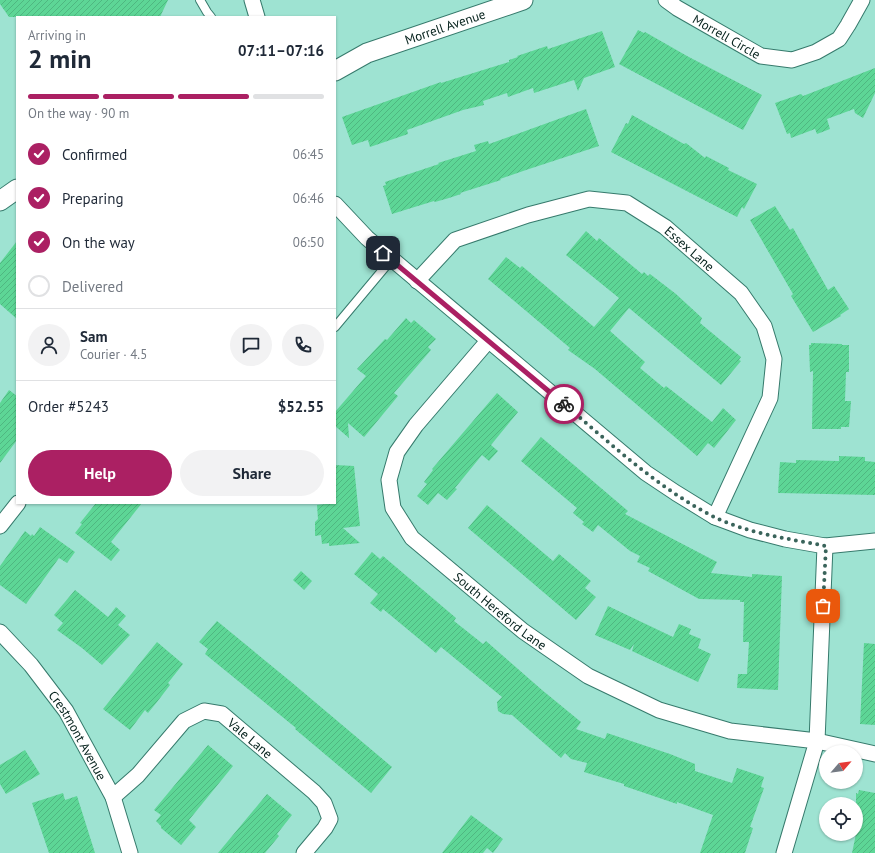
<!DOCTYPE html>
<html lang="en">
<head>
<meta charset="utf-8">
<style>
  :root { --surface:#fff; --page:#f2f2f3; --text:#1f2937; --muted:#747a83; --line:#e0e1e3; --accent:#ab2063 }
  body { margin:0; font-family:"PT Sans",sans-serif; background:var(--page); color:var(--text); height:100vh; display:flex; flex-direction:column; font-size:15px; white-space:nowrap }
  * { box-sizing:border-box; margin:0 }
  p { font-size:13px; color:var(--muted) }
  .icon { flex:none; width:22px; height:22px; fill:none; stroke:currentColor; stroke-width:2; stroke-linecap:round; stroke-linejoin:round }
  .map { position:relative; flex:1; overflow:hidden }
  .side { position:absolute; left:16px; top:16px; width:320px; height:488px; display:flex; flex-direction:column; background:var(--surface); border-radius:0px; box-shadow:0 1px 3px #0004 }
  .side>* { flex:none }
  .needle { width:26px; rotate:62deg }
  .buttons { position:absolute; left:819px; top:745px; display:grid; gap:8px }
  .buttons a { display:grid; place-items:center; width:44px; height:44px; border-radius:50%; background:var(--surface); box-shadow:0 1px 3px #0004; font-size:20px }
  .pin { position:absolute; display:grid; place-items:center; width:34px; height:34px; color:#fff; margin:-17px; border-radius:8px; box-shadow:0 2px 6px #0006 }
  .courier { position:absolute; display:grid; place-items:center; width:40px; height:40px; margin:-20px; border:3px solid #ab2063; border-radius:50%; background:#fff; color:#222; box-shadow:0 1px 5px #0007 }
  .head em { font-style:normal; font-weight:800 }
  .head div { display:flex; flex-direction:column-reverse }
  .head { display:flex; align-items:center; justify-content:space-between; height:68px; padding:0 12px }
  h1 { font-size:26px; font-weight:800; line-height:30px }
  .bar { display:grid; grid-template-columns:repeat(4,1fr); gap:6px 4px; align-content:center; height:48px; padding:0 12px }
  .bar i { height:5px; border-radius:3px; background:var(--line) }
  .bar .selected { background:var(--accent) }
  .bar p { grid-column:span 4 }
  .line { display:flex; align-items:center; gap:10px; padding:0 12px; border-top:1px solid var(--line) }
  .line div { flex:1 }
  .round { display:grid; place-items:center; flex:none; width:42px; height:42px; border-radius:21px; background:var(--page) }
  ol { padding:0 12px; list-style:none }
  li { display:flex; align-items:center; gap:12px; height:44px }
  li p { margin-inline-start:auto }
  li .icon { padding:4px; border-radius:50%; background:var(--accent); color:#fff; stroke-width:4 }
  li:last-child { color:var(--muted) }
  li i { width:22px; height:22px; border:2px solid var(--line); border-radius:50% }
  .button { display:flex; gap:8px; margin-top:auto; padding:8px 12px }
  .button a { flex:1; height:46px; border-radius:24px; background:var(--accent); color:#fff; font-size:16px; font-weight:800; line-height:46px; text-align:center }
  .button a+a { background:var(--page); color:var(--text) }
  .map>svg:first-child { display:block }
  .building { fill:url(#building-hatch) }
  .lines { fill:none; stroke-linecap:round; stroke-linejoin:round }
  .service-casing { stroke:#367a6c; stroke-width:10 }
  .minor-casing { stroke:#367a6c; stroke-width:17 }
  .tertiary-casing { stroke:#367a6c; stroke-width:21 }
  .service { stroke:#fff; stroke-width:8 }
  .minor { stroke:#fff; stroke-width:15 }
  .tertiary { stroke:#fff; stroke-width:19 }
  .done { stroke:#3a645b; stroke-width:4; stroke-dasharray:0 7.2 }
  .route { stroke:#ab2063; stroke-width:5 }
  .labels { text-anchor:middle; dominant-baseline:central; stroke-width:3; stroke-linejoin:round; paint-order:stroke }
  .street-label { font-size:13px; fill:#04201b; stroke:#9ee3d2 }
</style>
</head>
<body>
<div class="map">
<svg width="875" height="853" viewBox="0 0 875 853">
  <defs>
    <pattern id="building-hatch" width="6" height="6" patternUnits="userSpaceOnUse"><rect width="6" height="6" fill="#5dd696"/><path d="M-1 1l2-2M0 6l6-6M5 7l2-2" fill="none" stroke="#4fb781"/></pattern>
  </defs>
  <rect width="100%" height="100%" fill="#9ee3d2"/>
  <g class="building">
    <path d="M0,0H168L160,17H9L0,4Z"/>
    <path d="M638,30L644,33L645,32L687,56L762,95L743,130L619,64Z"/>
    <path d="M602,31L615,67L584,78L578,91L574,80L534,93L533,88L508,97L507,93L483,101L484,105L463,110L407,130L408,134L370,147L368,140L352,145L342,117L441,82V83L509,62V60L518,57L517,56L547,46L548,49Z"/>
    <path d="M875,68V93L863,118L855,113L854,109L827,119L830,129L817,134L815,129L791,138L790,133L787,134L775,103L801,94L803,96Z"/>
    <path d="M586,109L599,146L526,170L500,179L501,180L460,193L461,194L449,198L435,202L434,201L392,214L383,186L386,185L385,182L439,164L438,163L476,151L474,145L488,141L489,144Z"/>
    <path d="M632,115L684,144L686,143L705,158L706,156L729,168L728,170L757,184L744,209L742,207L737,217L611,152L626,123L628,124Z"/>
    <path d="M775,206L790,230L793,228L828,290L834,286L849,309L840,315L841,316L813,332L791,296L793,294L750,220Z"/>
    <path d="M586,231L597,241L599,238L642,274L644,272L648,276L650,274L676,294L702,318L700,323L741,357L739,360L741,361L721,385L629,308L610,331L645,362L640,368L664,388L666,386L712,422L723,408L736,420L714,448L708,443L697,456L595,369L568,350L570,348L488,279L506,257L520,268L522,266L594,327L619,298L566,255Z"/>
    <path d="M17,241V319L0,304V263Z"/>
    <path d="M406,318L411,323L414,320L436,339L428,347L431,350L394,393L398,396L365,436L364,437L348,423L349,438L335,426V412L366,376L357,369L385,339L387,340Z"/>
    <path d="M811,343L842,344V345H849V372H846L845,401H851L849,427H841V429H812L813,371L810,372L809,345H811Z"/>
    <path d="M9,390L17,396V440L0,463V403Z"/>
    <path d="M497,393L518,412L491,445L498,451L489,461L482,455L455,488L457,489L447,500L438,493L428,505L417,496L427,484L424,482L433,470L432,469L438,462Z"/>
    <path d="M541,437L628,511L625,514L717,562L711,573L752,577V574L782,576L778,690L737,688L738,674H747L749,642H743L744,602H740V600L699,599L648,571L650,568L637,562L640,556L630,551L598,525L593,532L582,524L584,522L573,513L577,508L521,461Z"/>
    <path d="M839,456L865,457V461L875,462V495L778,493L780,462L796,463V460L839,461Z"/>
    <path d="M335,465L354,466L360,526L343,528L360,543L329,546V543L322,544L321,535L315,536V522L318,519L317,505L335,503Z"/>
    <path d="M96,503H142L111,542L120,550L111,561L75,533L82,524L80,523Z"/>
    <path d="M487,505L553,561L559,554L591,581L585,588L596,597L576,620L468,528Z"/>
    <path d="M40,527L75,552L67,563L59,558L26,604L0,585V566L25,531L31,536L32,534L34,536Z"/>
    <path d="M372,552L380,559L383,556L456,618L454,621L483,644L486,641L542,690L581,722L576,729L605,739L607,733L670,754L695,764V771L732,783L737,768L764,777L761,787L764,788L750,827L753,828L745,853H700L713,815L677,802V804L624,786V784L584,772L587,763L571,759L565,753L561,758L512,715L503,714L498,711L497,702L502,697L441,647L436,653L383,609L381,612L370,603L378,594L354,574Z"/>
    <path d="M301,571L312,581L304,590L293,580Z"/>
    <path d="M75,590L108,617L116,607L126,616L118,625L130,635L102,665L82,648L57,630L63,623L54,615Z"/>
    <path d="M608,606L673,637L679,624L691,629L689,634L701,639L698,648L711,654L698,682L632,651L634,644L630,650L595,635Z"/>
    <path d="M217,621L290,681L392,767L371,793L295,729L296,728L205,654L208,649L199,642Z"/>
    <path d="M157,642L183,664L168,683L170,685L157,702L148,713L145,710L130,730L103,709Z"/>
    <path d="M864,643L875,644V725L860,724Z"/>
    <path d="M208,745L233,766L189,820L196,827L181,845L161,828V826L156,821L161,815L154,810Z"/>
    <path d="M25,750L40,774L6,794L0,784V765Z"/>
    <path d="M859,790L875,793V853H852L856,834V793L858,794Z"/>
    <path d="M63,793L65,800L77,796L95,853H49L32,803Z"/>
    <path d="M267,794L292,815L277,834L279,836L265,853H218Z"/>
    <path d="M471,815L503,839L493,853L487,848L483,853H442Z"/>
  </g>
  <g class="lines">
    <g class="service-casing">
      <g id="service">
        <path d="M200,0L207,12L211,17"/>
        <path d="M335,327L391,260"/>
      </g>
    </g>
    <g class="minor-casing">
      <g id="minor">
        <path d="M252,0L257,17"/>
        <path id="s1" d="M666,0L677,8L761,56L792,60L816,52L839,39L848,25L862,0"/>
        <path d="M335,204L367,238L646,473L676,493L715,517L750,530L785,539L825,546L875,541"/>
        <path id="s2" d="M417,281L455,240L528,215L589,199L627,203L665,227L741,293L764,326L774,359L770,398L715,517"/>
        <path id="s3" d="M488,341L416,425L397,452L389,480L393,508L412,538L523,631L588,676L659,710L730,731L817,741L875,754"/>
        <path d="M0,526L18,503"/>
        <path id="s4" d="M0,632L31,665L66,711L113,797L130,853"/>
        <path id="s5" d="M113,797L138,775L184,721L204,711L222,714L314,792L324,803L330,819L325,828L304,853"/>
        <path d="M784,853L817,741L825,546"/>
      </g>
    </g>
    <g class="tertiary-casing">
      <g id="tertiary">
        <path id="s6" d="M335,71L367,53L523,0"/>
        <path d="M0,201L17,189"/>
      </g>
    </g>
    <use href="#service" class="service"/>
    <use href="#minor" class="minor"/>
    <use href="#tertiary" class="tertiary"/>
  </g>
  <g class="lines">
    <path class="done" d="M564,404C611,444 658,488 714,517C747,533 789,539 826,546L823,606"/>
    <path class="route" d="M383,253L564,404"/>
  </g>
  <g class="labels">
    <g class="street-label">
      <text stroke="none"><textPath href="#s6" startOffset="119">Morrell Avenue</textPath></text>
      <text stroke="none"><textPath href="#s1" startOffset="71">Morrell Circle</textPath></text>
      <text stroke="none"><textPath href="#s2" startOffset="312">Essex Lane</textPath></text>
      <text stroke="none"><textPath href="#s3" startOffset="351">South Hereford Lane</textPath></text>
      <text stroke="none"><textPath href="#s4" startOffset="130">Crestmont Avenue</textPath></text>
      <text stroke="none"><textPath href="#s5" startOffset="182">Vale Lane</textPath></text>
    </g>
  </g>
</svg>
<div class="buttons">
<a><svg class="needle" viewBox="-14 -14 28 28"><path d="M0-13l5 13h-10z" fill="#e53935"/><path d="M0 13l5-13h-10z" fill="#747a83"/></svg></a>
<a><svg class="icon" aria-label="locate" viewBox="0 0 24 24"><circle cx="12" cy="12" r="6"/><path d="M12 2v4M12 18v4M2 12h4M18 12h4"/></svg></a>
</div>
<div class="pin" style="left:823px;top:606px;background:#ea580c"><svg class="icon" aria-label="bag" viewBox="0 0 24 24"><path d="M5 8h14l-1 12H6zM9 8a3 3 0 0 1 6 0"/></svg></div>
<div class="pin" style="left:383px;top:253px;background:#1f2937"><svg class="icon" aria-label="home" viewBox="0 0 24 24"><path d="M3 11l9-7 9 7M6 9v11h12V9"/></svg></div>
<div class="courier" style="left:564px;top:404px"><svg class="icon" aria-label="bike" viewBox="0 0 24 24"><circle cx="6" cy="16" r="4"/><circle cx="18" cy="16" r="4"/><path d="M6 16l4-8h5l3 8M10 8l3 8H6M13 5h3"/></svg></div>
<section class="side">
<div class="head"><div><h1>2 min</h1><p>Arriving in</p></div><em>07:11–07:16</em></div>
<div class="bar"><i class="selected"></i><i class="selected"></i><i class="selected"></i><i></i><p>On the way · 90 m</p></div>
<ol>
<li><svg class="icon" aria-label="check" viewBox="0 0 24 24"><path d="M5 12l5 5 9-10"/></svg>Confirmed<p>06:45</p></li>
<li><svg class="icon" aria-label="check" viewBox="0 0 24 24"><path d="M5 12l5 5 9-10"/></svg>Preparing<p>06:46</p></li>
<li><svg class="icon" aria-label="check" viewBox="0 0 24 24"><path d="M5 12l5 5 9-10"/></svg>On the way<p>06:50</p></li>
<li><i></i>Delivered</li>
</ol>
<div class="line" style="height:72px"><a class="round"><svg class="icon" aria-label="person" viewBox="0 0 24 24"><circle cx="12" cy="8" r="4"/><path d="M4 21q1-7 8-7t8 7"/></svg></a><div><b>Sam</b><p>Courier · 4.5</p></div><a class="round"><svg class="icon" aria-label="chat" viewBox="0 0 24 24"><path d="M4 5h16v11H9l-5 4z"/></svg></a><a class="round"><svg class="icon" aria-label="phone" viewBox="0 0 24 24"><path d="M5 4h4l2 5-3 2q2 4 5 5l2-3 5 2v4C11 20 4 13 5 4z"/></svg></a></div>
<div class="line" style="height:52px"><div>Order #5243</div><b>$52.55</b></div>
<div class="button"><a>Help</a><a>Share</a></div>
</section>
</div>
</body>
</html>
